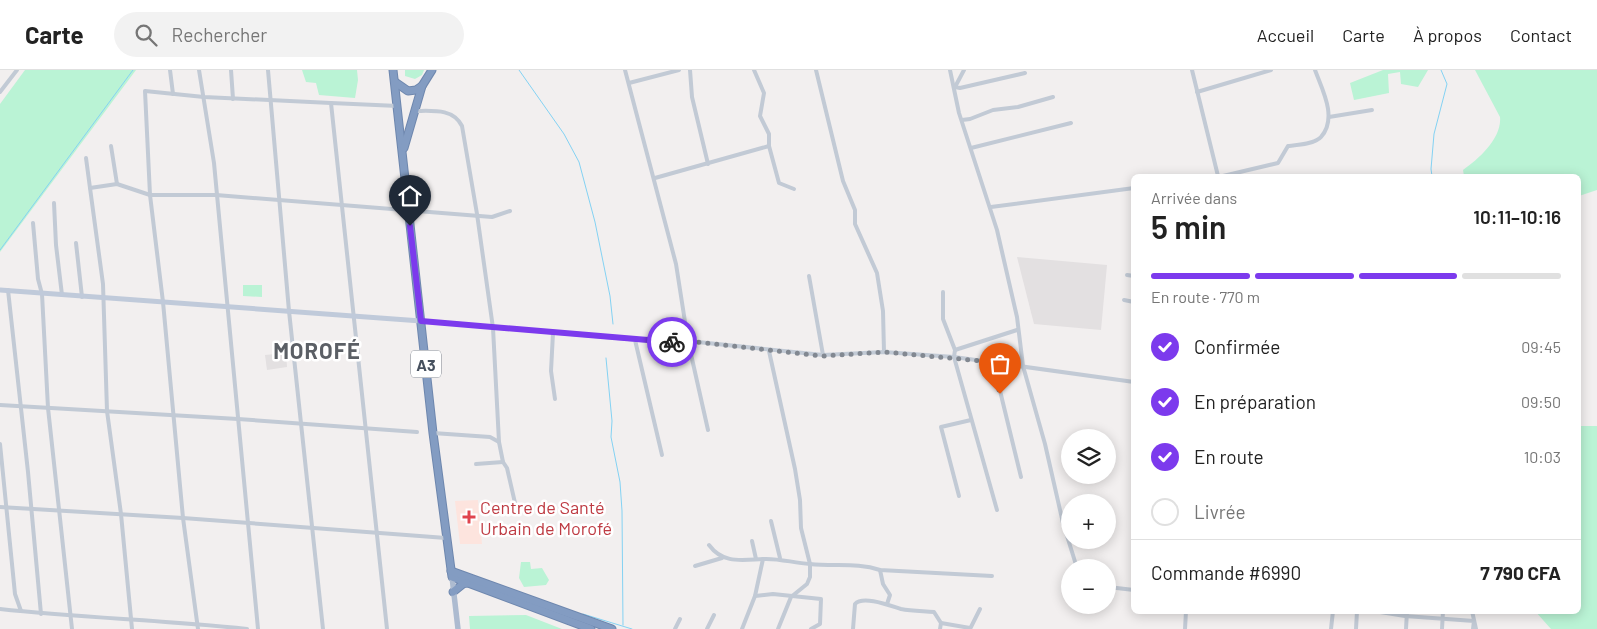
<!DOCTYPE html>
<html lang="fr">
<head>
<meta charset="utf-8">
<style>
  :root { --surface:#fff; --page:#f2f2f2; --text:#222; --muted:#767676; --line:#e0e0e0; --accent:#7c3aed }
  body { margin:0; font-family:Barlow,sans-serif; background:var(--page); color:var(--text); height:100vh; display:flex; flex-direction:column; font-size:19px; white-space:nowrap }
  * { box-sizing:border-box; margin:0 }
  p { font-size:16px; color:var(--muted) }
  .icon { flex:none; width:28px; height:28px; fill:none; stroke:currentColor; stroke-width:2; stroke-linecap:round; stroke-linejoin:round }
  .map { position:relative; flex:1; overflow:hidden }
  .side { position:absolute; left:1131px; top:104px; width:450px; height:440px; display:flex; flex-direction:column; background:var(--surface); border-radius:8px; box-shadow:0 2px 12px #0003 }
  .side>* { flex:none }
  .controls { position:absolute; left:1061px; top:359px; display:grid; gap:10px }
  .controls a { display:grid; place-items:center; width:55px; height:55px; border-radius:50%; background:var(--surface); box-shadow:0 2px 12px #0003; font-size:25px }
  .pin { position:absolute; display:grid; place-items:center; width:42px; height:42px; color:#fff; margin:-51px -21px; border-radius:50% 50% 50% 0; rotate:-45deg; box-shadow:0 0 5px #0007 }
  .pin .icon { rotate:45deg }
  .courier { position:absolute; display:grid; place-items:center; width:50px; height:50px; margin:-25px; border:4px solid #7c3aed; border-radius:50%; background:#fff; color:#222; box-shadow:0 1px 6px #0007 }
  .head em { font-style:normal; font-weight:600 }
  .head div { display:flex; flex-direction:column-reverse }
  .head { display:flex; align-items:center; justify-content:space-between; height:85px; padding:0 20px }
  h1 { font-size:32px; font-weight:600; line-height:38px }
  .bar { display:grid; grid-template-columns:repeat(4,1fr); gap:8px 5px; align-content:center; height:60px; padding:0 20px }
  .bar i { height:6px; border-radius:4px; background:var(--line) }
  .bar .selected { background:var(--accent) }
  .bar p { grid-column:span 4 }
  .line { display:flex; align-items:center; gap:12px; padding:0 20px; border-top:1px solid var(--line) }
  .line div { flex:1 }
  ol { padding:0 20px; list-style:none }
  li { display:flex; align-items:center; gap:15px; height:55px }
  li p { margin-inline-start:auto }
  li .icon { padding:5px; border-radius:50%; background:var(--accent); color:#fff; stroke-width:4 }
  li:last-child { color:var(--muted) }
  li i { width:28px; height:28px; border:2px solid var(--line); border-radius:50% }
  header { display:flex; align-items:center; gap:30px; box-sizing:border-box; height:70px; padding:0 25px; background:var(--surface); border-bottom:1px solid var(--line) }
  header strong { font-size:24px }
  nav { display:flex; gap:28px; margin-inline-start:auto; font-size:18px }
  .search { width:350px; height:45px; background:var(--page); display:flex; align-items:center; gap:12px; box-sizing:border-box; padding:0 18px; border-radius:28px; color:var(--muted); font-size:19px }
  .map>svg:first-child { display:block }
  .education { fill:#e3e0e1 }
  .medical { fill:#fde4de }
  .green { fill:#baf3d5 }
  .lines { fill:none; stroke-linecap:round; stroke-linejoin:round }
  .stream { stroke:#84d2f3; stroke-width:1 }
  .highway-casing { stroke:#6e87ae; stroke-width:9 }
  .street { stroke:#c2cad5; stroke-width:4 }
  .secondary { stroke:#c0cada; stroke-width:5 }
  .primary { stroke:#adbbd0; stroke-width:5.5 }
  .highway { stroke:#839cc2; stroke-width:7 }
  .done { stroke:#828891; stroke-width:5; stroke-dasharray:0 9 }
  .route { stroke:#7c3aed; stroke-width:6 }
  .health-dot { fill:#e0444e; stroke:#fff; stroke-width:2 }
  .labels { text-anchor:middle; dominant-baseline:central; stroke-width:5; stroke-linejoin:round; paint-order:stroke }
  .shield { fill:#fff; stroke:#7e848e; stroke-width:1 }
  .shield-label { font-size:16px; font-weight:bold; fill:#46505e }
  .health-label { font-size:18px; fill:#be3a42; stroke:#fff; text-anchor:start }
  .district-label { font-size:22px; font-weight:bold; letter-spacing:1px; fill:#5b5f65; stroke:#fff }
</style>
</head>
<body>
<header>
<strong>Carte</strong>
<div class="search"><svg class="icon" aria-label="search" viewBox="0 0 24 24"><circle cx="10" cy="10" r="6"/><path d="M15 15l6 6"/></svg>Rechercher</div>
<nav><a>Accueil</a><a>Carte</a><a>À propos</a><a>Contact</a></nav>
</header>
<div class="map">
<svg width="1597" height="559" viewBox="0 0 1597 559">
  <rect width="100%" height="100%" fill="#f2efef"/>
  <g class="education">
    <path d="M1017,187L1107,195L1101,260L1034,254Z"/>
    <path d="M286,283L287,297L267,300L265,285Z"/>
  </g>
  <path class="medical" d="M478,430L482,474H460L455,431Z"/>
  <g class="green">
    <path d="M25,0H136L0,182V34Z"/>
    <path d="M302,0H357L358,10L355,28L319,25L316,13L306,12Z"/>
    <path d="M405,0H424L422,5L415,9L405,6Z"/>
    <path d="M1383,0H1428L1418,17L1401,14L1400,2L1388,4L1389,23L1354,30L1350,13Z"/>
    <path d="M1475,0H1597V120L1579,126V106H1464L1463,100C1479,89 1502,68 1500,47Z"/>
    <path d="M243,215H262V227L243,226Z"/>
    <path d="M1579,356H1597V559H1551L1535,541H1579Z"/>
    <path d="M521,492H530L531,499L542,498L549,510L546,515L524,517L519,508Z"/>
    <path d="M526,545L562,559H470L469,546Z"/>
  </g>
  <g class="lines">
    <g class="stream">
      <path d="M519,0L564,64L579,92L595,152L610,226L613,254"/>
      <path d="M1432,106L1431,99L1434,64L1447,14L1441,0"/>
      <path d="M0,180L133,0"/>
      <path d="M606,288L612,351L611,367L620,412L622,441L623,555"/>
      <path d="M583,544L632,559"/>
    </g>
    <g class="highway-casing">
      <g id="highway">
        <path d="M393,0L433,363L452,507L591,559"/>
        <path d="M395,12L408,21L416,20L422,16"/>
        <path d="M404,78L422,16L432,0"/>
        <path d="M451,501L612,559"/>
        <path d="M453,522L463,514L467,513"/>
      </g>
    </g>
    <g class="street">
      <path d="M170,0L173,24"/>
      <path d="M199,0L214,93L258,559"/>
      <path d="M231,0L233,29"/>
      <path d="M268,0L289,241L323,559"/>
      <path d="M625,0L676,194L688,271L708,360"/>
      <path d="M690,0L692,27L708,94"/>
      <path d="M816,0L843,111L855,140V154L877,203L883,241L884,282"/>
      <path d="M950,0L959,43L997,160L1017,247L1023,296L1045,374L1063,453L1077,498"/>
      <path d="M964,0L955,17L960,18L1025,3"/>
      <path d="M1192,0L1218,106"/>
      <path d="M629,13L679,0"/>
      <path d="M0,22L17,0"/>
      <path d="M1197,22L1271,0"/>
      <path d="M331,33L398,36"/>
      <path d="M414,41C432,41 453,38 462,56L477,144L493,258L499,372L503,392L507,398L515,433"/>
      <path d="M1329,47L1372,40"/>
      <path d="M962,50L970,49L993,40L1018,37L1053,27"/>
      <path d="M111,76L117,114"/>
      <path d="M769,76L779,113L794,119"/>
      <path d="M971,78L1071,53"/>
      <path d="M86,88L90,118"/>
      <path d="M1223,106L1278,93L1288,76C1297,75 1315,74 1321,67C1338,48 1322,19 1315,0"/>
      <path d="M655,108L769,76V64L760,46L764,23L754,0"/>
      <path d="M54,133L56,175L62,225"/>
      <path d="M991,137L1134,118"/>
      <path d="M33,153L38,209L42,224L48,338L72,559"/>
      <path d="M76,173L82,227"/>
      <path d="M1127,205L1134,206"/>
      <path d="M809,206L823,285"/>
      <path d="M8,220L28,402L41,544"/>
      <path d="M943,222V249L955,280L954,287L997,440"/>
      <path d="M1124,230L1134,232"/>
      <path d="M421,251L662,272L688,271L823,285L884,282L954,287L1134,312"/>
      <path d="M553,263L551,301L555,329"/>
      <path d="M635,270L662,385"/>
      <path d="M955,280L1017,260"/>
      <path d="M769,281L795,399L800,430L801,458L810,494V507L807,514L791,527L778,559"/>
      <path d="M993,292L1021,407"/>
      <path d="M0,335L238,349L417,362"/>
      <path d="M433,363L490,367L499,372"/>
      <path d="M0,374L15,524L21,541"/>
      <path d="M476,394L503,392"/>
      <path d="M959,426L941,357L971,350"/>
      <path d="M0,437L183,448L446,468"/>
      <path d="M771,451L780,488"/>
      <path d="M752,471L756,489"/>
      <path d="M709,475C723,494 741,490 763,489"/>
      <path d="M695,496L722,488"/>
      <path d="M880,500L883,514L890,525L887,534"/>
      <path d="M1108,517L1134,520"/>
      <path d="M755,526L763,489C779,488 793,493 810,494C834,497 857,492 880,500L992,506"/>
      <path d="M0,539C82,548 165,550 247,559"/>
      <path d="M1374,541L1405,546L1474,551L1473,559"/>
      <path d="M1472,541L1476,559"/>
      <path d="M941,553L970,558"/>
      <path d="M132,559L121,444L107,341L103,214L90,118L117,114L150,125H216L492,147L510,141"/>
      <path d="M198,559L183,448L163,232L150,125L145,21L204,27L331,33L387,559"/>
      <path d="M675,559L680,549"/>
      <path d="M707,559L714,545"/>
      <path d="M742,559L755,526L773,524L821,529L820,554L811,559"/>
      <path d="M853,559L855,534C863,525 891,536 901,539C912,541 923,541 934,542L941,553L940,559"/>
      <path d="M970,559L980,539"/>
      <path d="M1185,559L1186,541"/>
      <path d="M1331,559L1333,541"/>
      <path d="M1356,559L1357,541"/>
      <path d="M1406,559L1407,541"/>
      <path d="M1442,559L1443,541"/>
    </g>
    <path class="secondary" d="M0,220L421,251"/>
    <path class="primary" d="M452,507L458,559"/>
    <use href="#highway" class="highway"/>
  </g>
  <g class="lines">
    <path class="done" d="M672,272L688,271L823,286L884,282L993,292L1000,324"/>
    <path class="route" d="M410,156L421,251L672,272"/>
  </g>
  <path class="health-dot" d="M466.5 439.5h5v5h5v5h-5v5h-5v-5h-5v-5h5z"/>
  <g class="labels">
    <rect class="shield" x="411" y="280.5" width="30" height="27" rx="4"/>
    <g class="shield-label">
      <text x="426" y="294">A3</text>
    </g>
    <g class="health-label">
      <text x="480" y="437">Centre de Santé<tspan x="480" dy="21">Urbain de Morofé</tspan></text>
    </g>
    <g class="district-label">
      <text x="317" y="280">MOROFÉ</text>
    </g>
  </g>
</svg>
<div class="controls">
<a><svg class="icon" aria-label="layers" viewBox="0 0 24 24"><path d="M12 4l9 5-9 5-9-5zM3 14l9 5 9-5"/></svg></a>
<a>+</a>
<a>−</a>
</div>
<div class="pin" style="left:1000px;top:324px;background:#ea580c"><svg class="icon" aria-label="bag" viewBox="0 0 24 24"><path d="M5 8h14l-1 12H6zM9 8a3 3 0 0 1 6 0"/></svg></div>
<div class="pin" style="left:410px;top:156px;background:#1f2937"><svg class="icon" aria-label="home" viewBox="0 0 24 24"><path d="M3 11l9-7 9 7M6 9v11h12V9"/></svg></div>
<div class="courier" style="left:672px;top:272px"><svg class="icon" aria-label="bike" viewBox="0 0 24 24"><circle cx="6" cy="16" r="4"/><circle cx="18" cy="16" r="4"/><path d="M6 16l4-8h5l3 8M10 8l3 8H6M13 5h3"/></svg></div>
<section class="side">
<div class="head"><div><h1>5 min</h1><p>Arrivée dans</p></div><em>10:11–10:16</em></div>
<div class="bar"><i class="selected"></i><i class="selected"></i><i class="selected"></i><i></i><p>En route · 770 m</p></div>
<ol>
<li><svg class="icon" aria-label="check" viewBox="0 0 24 24"><path d="M5 12l5 5 9-10"/></svg>Confirmée<p>09:45</p></li>
<li><svg class="icon" aria-label="check" viewBox="0 0 24 24"><path d="M5 12l5 5 9-10"/></svg>En préparation<p>09:50</p></li>
<li><svg class="icon" aria-label="check" viewBox="0 0 24 24"><path d="M5 12l5 5 9-10"/></svg>En route<p>10:03</p></li>
<li><i></i>Livrée</li>
</ol>
<div class="line" style="height:65px"><div>Commande #6990</div><b>7 790 CFA</b></div>
</section>
</div>
</body>
</html>
